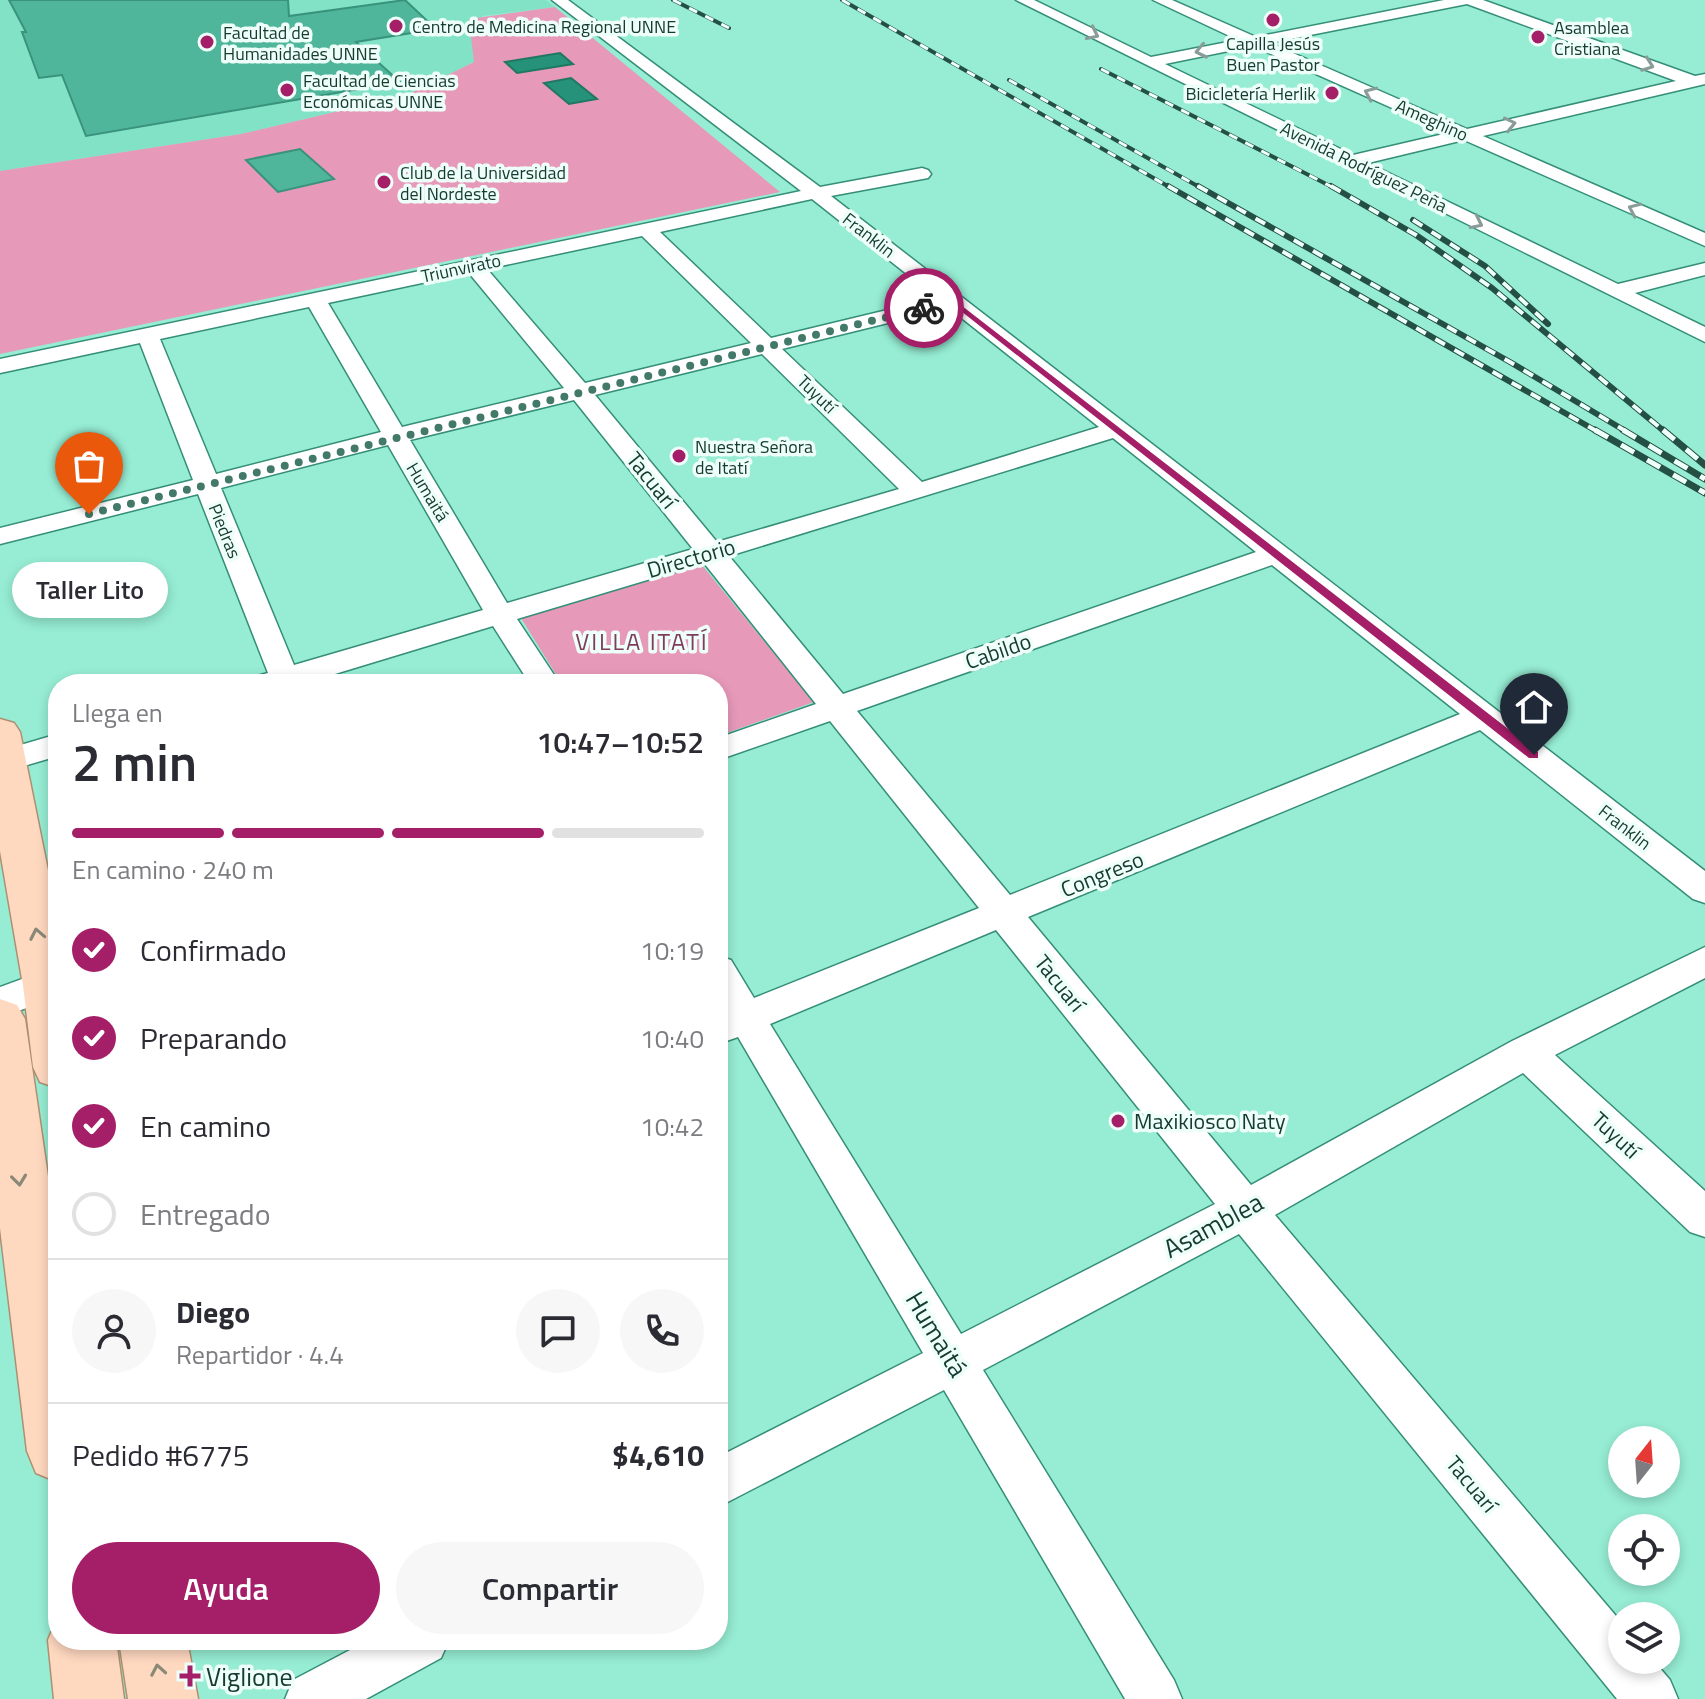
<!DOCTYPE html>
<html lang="es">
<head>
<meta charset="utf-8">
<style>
  :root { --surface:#fff; --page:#f7f7f7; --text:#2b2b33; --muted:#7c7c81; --line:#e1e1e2; --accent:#a51e68 }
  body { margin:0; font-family:"Titillium Web",sans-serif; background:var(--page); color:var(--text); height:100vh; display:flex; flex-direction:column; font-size:30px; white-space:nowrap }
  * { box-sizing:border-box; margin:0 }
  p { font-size:26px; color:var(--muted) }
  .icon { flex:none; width:44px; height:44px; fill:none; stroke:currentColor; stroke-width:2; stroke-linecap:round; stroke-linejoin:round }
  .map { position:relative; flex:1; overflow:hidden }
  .panel { position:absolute; left:48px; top:674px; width:680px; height:976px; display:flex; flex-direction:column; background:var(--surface); border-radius:32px; box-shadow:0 4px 12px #0003 }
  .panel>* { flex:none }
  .needle { width:52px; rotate:17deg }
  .buttons { position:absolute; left:1608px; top:1426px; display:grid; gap:16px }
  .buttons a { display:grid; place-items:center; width:72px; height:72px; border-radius:50%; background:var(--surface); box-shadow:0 4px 12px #0003; font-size:40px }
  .pin { position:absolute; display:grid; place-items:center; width:68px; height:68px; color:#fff; margin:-82px -34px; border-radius:50% 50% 50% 0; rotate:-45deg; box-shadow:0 0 8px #0007 }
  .pin .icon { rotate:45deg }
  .courier { position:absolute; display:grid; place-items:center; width:80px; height:80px; margin:-40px; border:6px solid #a51e68; border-radius:50%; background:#fff; color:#222; box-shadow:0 2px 10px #0007 }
  .bubble { position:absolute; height:56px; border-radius:28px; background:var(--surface); box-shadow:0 4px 12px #0003; font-size:26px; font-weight:600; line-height:56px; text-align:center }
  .head em { font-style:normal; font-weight:600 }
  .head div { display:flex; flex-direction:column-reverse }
  .head { display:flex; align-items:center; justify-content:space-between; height:136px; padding:0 24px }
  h1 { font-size:52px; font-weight:600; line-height:60px }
  .bar { display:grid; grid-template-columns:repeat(4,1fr); gap:12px 8px; align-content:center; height:96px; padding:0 24px }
  .bar i { height:10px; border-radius:6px; background:var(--line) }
  .bar .current { background:var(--accent) }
  .bar p { grid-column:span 4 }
  .line { display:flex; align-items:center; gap:20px; padding:0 24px; border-top:2px solid var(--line) }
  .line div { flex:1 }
  .round { display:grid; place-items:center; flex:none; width:84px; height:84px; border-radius:42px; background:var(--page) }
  ol { padding:0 24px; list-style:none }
  li { display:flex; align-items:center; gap:24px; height:88px }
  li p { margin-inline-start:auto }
  li .icon { padding:8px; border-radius:50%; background:var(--accent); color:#fff; stroke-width:4 }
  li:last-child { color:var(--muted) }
  li i { width:44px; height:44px; border:4px solid var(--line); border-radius:50% }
  .primary-button { display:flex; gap:16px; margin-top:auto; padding:16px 24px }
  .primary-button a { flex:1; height:92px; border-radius:48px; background:var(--accent); color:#fff; font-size:32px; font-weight:600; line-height:92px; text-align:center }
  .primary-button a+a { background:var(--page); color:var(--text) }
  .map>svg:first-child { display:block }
  .built { fill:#81e2c6 }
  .green { fill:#e799b9 }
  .water { fill:#259279; stroke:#207863; stroke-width:2 }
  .building { fill:#50b69b; stroke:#39937c; stroke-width:2 }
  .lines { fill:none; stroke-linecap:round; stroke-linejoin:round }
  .minor-casing { stroke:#358e78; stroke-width:3 }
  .major-casing { stroke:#ad9072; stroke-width:3 }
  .minor { fill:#fff; fill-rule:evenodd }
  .major { fill:#ffd8c0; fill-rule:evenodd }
  .rail-far2-casing { stroke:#244f43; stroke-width:4 }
  .rail-far1-casing { stroke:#244f43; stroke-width:6 }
  .rail-casing { stroke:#244f43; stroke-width:7 }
  .rail-far2 { stroke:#eefef9; stroke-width:3; stroke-dasharray:9; stroke-linecap:butt }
  .rail-far1 { stroke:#eefef9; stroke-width:4; stroke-dasharray:11; stroke-linecap:butt }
  .rail { stroke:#eefef9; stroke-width:5; stroke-dasharray:15; stroke-linecap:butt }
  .oneway { stroke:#8a9c98 }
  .oneway2 { stroke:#8a8978 }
  .route { fill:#a51e68 }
  .done { stroke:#427969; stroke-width:8; stroke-dasharray:0 14.4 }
  .poi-dot { fill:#a51e68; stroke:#eefef9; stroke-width:3 }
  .labels { text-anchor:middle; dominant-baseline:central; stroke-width:7; stroke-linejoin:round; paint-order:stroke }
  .far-poi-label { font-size:18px; fill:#153a30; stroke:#eefef9; text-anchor:start }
  .far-street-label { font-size:18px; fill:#153a30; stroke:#eefef9 }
  .street-label { font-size:22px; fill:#153a30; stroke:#eefef9 }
  .poi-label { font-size:22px; fill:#153a30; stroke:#eefef9; text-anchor:start }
  .neighbourhood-label { font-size:24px; letter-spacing:2px; fill:#7f3c5b; stroke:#eefef9 }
  .near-street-label { font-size:26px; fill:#153a30; stroke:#eefef9 }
  .near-poi-label { font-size:26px; fill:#153a30; stroke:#eefef9; text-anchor:start }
</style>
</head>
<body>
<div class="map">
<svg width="1705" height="1699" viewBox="0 0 1705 1699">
  <rect width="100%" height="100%" fill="#96edd3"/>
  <path class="built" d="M0,0H546L555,7L482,16L474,62L407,95L241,134L0,171Z"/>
  <g class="green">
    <path d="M555,7L780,192L0,354V171L241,134L407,95L474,62L469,19Z"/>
    <path d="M701,564L814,702L718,736V684H562L521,618Z"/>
  </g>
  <g class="water">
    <path d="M560,53L573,64L517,73L505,62Z"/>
    <path d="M571,78L597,99L569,104L544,83Z"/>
  </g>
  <g class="building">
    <path d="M9,0H288L289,16L405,0L436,29L356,42L400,82L86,136L62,75L39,78L22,32H26Z"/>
    <path d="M300,149L334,179L278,192L246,160Z"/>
  </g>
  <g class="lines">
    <g class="minor-casing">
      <g id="minor">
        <path d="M552,0H568L820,187L922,168L928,170L931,174L928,178L831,196L1705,871V903L1693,899L1480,730L1028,917L1251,1185L1512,1041L1705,947V978L1555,1055L1705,1191V1237L1690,1232L1523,1073L1275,1215L1622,1623V1660H1653L1670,1680L1678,1699H1617L1239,1234L983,1370L1174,1680L1182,1699H1125L944,1390L718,1507V1457L923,1353L738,1037L718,1044V1013L723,1011L718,1002V956L731,960L754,998L979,908L830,721L718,760V738L816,704L704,563L517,619L560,684H530L493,626L302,684H249L253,677L268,673L198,494L0,544V528L193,480L140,343L0,373V359L801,191ZM812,199L937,298L771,338L660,232ZM642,236L751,343L585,383L487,269ZM469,273L564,388L402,427L328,303ZM309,307L381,432L216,474L160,339ZM949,308L1099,427L922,482L782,349ZM762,354L899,489L717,542L595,395ZM574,400L693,549L507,603L410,440ZM1113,438L1256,552L843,694L729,556ZM388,445L483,610L294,665L221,488ZM1272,565L1460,714L1010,895L857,711ZM996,930L1215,1204L961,1334L770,1024Z"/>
        <path d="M1016,0H1034L1151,57L1238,40L1153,0H1172L1256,37L1444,0H1483L1695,76L1705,74V84L1701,85L1483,136L1705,233V246L1464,140L1368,163L1618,284L1705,263V275L1635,293L1705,327V342ZM1467,4L1676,81L1467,129L1270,43ZM1253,46L1448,133L1353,155L1165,64Z"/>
        <path d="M58,734V756L0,773V751Z"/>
        <path d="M58,966V996L0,1018V987Z"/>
        <path d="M369,1640H449L441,1658L366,1699H285L293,1680Z"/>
      </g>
    </g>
    <g class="major-casing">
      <g id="major">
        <path d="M0,719L14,723L20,732L58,920V1088L40,1082L33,1067L23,985L0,851Z"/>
        <path d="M0,999L17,1005L25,1019L58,1245V1482L36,1473L27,1451L0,1228Z"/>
        <path d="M58,1616V1640H116L124,1699H54L48,1640Z"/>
        <path d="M119,1640H187L198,1699H128Z"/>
      </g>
    </g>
    <use href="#minor" class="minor"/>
    <use href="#major" class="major"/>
    <g class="rail-far2-casing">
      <g id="rail-far2">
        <path d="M673,0L729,28"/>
        <path d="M842,0L1171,188"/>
        <path d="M1101,69L1334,188"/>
        <path d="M1009,80L1201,188"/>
      </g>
    </g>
    <g class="rail-far1-casing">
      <g id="rail-far1">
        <path d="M1168,186L1598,432"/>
        <path d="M1198,186L1510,362L1627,432"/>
        <path d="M1331,186L1416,235L1492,288L1665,432"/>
        <path d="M1413,220L1485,266L1548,324"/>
      </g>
    </g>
    <g class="rail-casing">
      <g id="rail">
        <path d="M1595,430L1705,493"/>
        <path d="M1623,430L1705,479"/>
        <path d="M1663,430L1705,465"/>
      </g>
    </g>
    <use href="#rail-far2" class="rail-far2"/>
    <use href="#rail-far1" class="rail-far1"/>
    <use href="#rail" class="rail"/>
  </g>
  <defs><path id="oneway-chevron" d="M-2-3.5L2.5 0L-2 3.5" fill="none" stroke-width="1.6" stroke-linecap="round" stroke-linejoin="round" transform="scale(2)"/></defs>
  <g class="oneway">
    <use href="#oneway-chevron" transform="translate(1093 34) rotate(26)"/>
    <use href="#oneway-chevron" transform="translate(1201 51) rotate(168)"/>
    <use href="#oneway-chevron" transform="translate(1648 65) rotate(20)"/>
    <use href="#oneway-chevron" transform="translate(1370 93) rotate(-156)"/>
    <use href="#oneway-chevron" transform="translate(1510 124) rotate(-13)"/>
    <use href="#oneway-chevron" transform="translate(1634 209) rotate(-156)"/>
    <use href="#oneway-chevron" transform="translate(1477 223) rotate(26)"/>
  </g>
  <g class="oneway2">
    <use href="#oneway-chevron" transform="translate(37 934) rotate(-101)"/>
    <use href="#oneway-chevron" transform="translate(19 1180) rotate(83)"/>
    <use href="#oneway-chevron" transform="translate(158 1670) rotate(-100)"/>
  </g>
  <path class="route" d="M953,299L1538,752V758H1529L952,304L924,310L920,308Z"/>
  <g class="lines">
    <path class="done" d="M89,514L924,308"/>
  </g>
  <g class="poi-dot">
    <circle cx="1273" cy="20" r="8"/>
    <circle cx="396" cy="26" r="8"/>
    <circle cx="1538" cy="37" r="8"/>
    <circle cx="207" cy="42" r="8"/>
    <circle cx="287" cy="90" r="8"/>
    <circle cx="1332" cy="93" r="8"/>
    <circle cx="384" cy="182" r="8"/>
    <circle cx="679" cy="456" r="8"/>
    <circle cx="1118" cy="1121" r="8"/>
    <path d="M186 1664h8v8h8v8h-8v8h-8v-8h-8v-8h8z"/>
  </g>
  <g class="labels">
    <g class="far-poi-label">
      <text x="412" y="26">Centro de Medicina Regional UNNE</text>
      <text x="1554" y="27">Asamblea<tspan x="1554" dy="21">Cristiana</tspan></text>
      <text x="223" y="32">Facultad de<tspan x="223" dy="21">Humanidades UNNE</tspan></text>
      <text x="1273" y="43" text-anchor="middle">Capilla Jesús<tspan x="1273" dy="21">Buen Pastor</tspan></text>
      <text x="303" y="80">Facultad de Ciencias<tspan x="303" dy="21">Económicas UNNE</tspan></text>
      <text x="1316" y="93" text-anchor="end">Bicicletería Herlik</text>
      <text x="400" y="172">Club de la Universidad<tspan x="400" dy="21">del Nordeste</tspan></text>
      <text x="695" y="446">Nuestra Señora<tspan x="695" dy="21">de Itatí</tspan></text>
    </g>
    <g class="far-street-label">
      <text transform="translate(1432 120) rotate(24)">Ameghino</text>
      <text transform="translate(1364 167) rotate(26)">Avenida Rodríguez Peña</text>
      <text transform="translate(869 235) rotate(38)">Franklin</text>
      <text transform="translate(461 268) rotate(-12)">Triunvirato</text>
      <text transform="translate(817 394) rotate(44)">Tuyutí</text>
      <text transform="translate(428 492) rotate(59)">Humaitá</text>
      <text transform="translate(225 531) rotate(68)">Piedras</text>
      <text transform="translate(1625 827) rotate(38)">Franklin</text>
    </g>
    <g class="street-label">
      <text transform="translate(652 480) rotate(51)">Tacuarí</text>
      <text transform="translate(691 558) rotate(-16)">Directorio</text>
      <text transform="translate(998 651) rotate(-19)">Cabildo</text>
      <text transform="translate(1102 874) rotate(-22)">Congreso</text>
      <text transform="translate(1060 983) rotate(51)">Tacuarí</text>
      <text transform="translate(1616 1135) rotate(43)">Tuyutí</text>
      <text transform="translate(1472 1484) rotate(50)">Tacuarí</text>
    </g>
    <g class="poi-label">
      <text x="1134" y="1121">Maxikiosco Naty</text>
    </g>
    <g class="neighbourhood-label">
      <text x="642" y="641">VILLA ITATÍ</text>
    </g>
    <g class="near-street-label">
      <text transform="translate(1213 1225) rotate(-28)">Asamblea</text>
      <text transform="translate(937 1334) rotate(59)">Humaitá</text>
    </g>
    <g class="near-poi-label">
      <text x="206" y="1676">Viglione</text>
    </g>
  </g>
</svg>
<div class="buttons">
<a><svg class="needle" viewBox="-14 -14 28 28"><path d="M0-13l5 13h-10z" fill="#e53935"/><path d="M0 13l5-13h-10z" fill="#7c7c81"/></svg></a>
<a><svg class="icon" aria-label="locate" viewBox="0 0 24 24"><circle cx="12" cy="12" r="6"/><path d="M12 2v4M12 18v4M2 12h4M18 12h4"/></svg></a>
<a><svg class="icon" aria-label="layers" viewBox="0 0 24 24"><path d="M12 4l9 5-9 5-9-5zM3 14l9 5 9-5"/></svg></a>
</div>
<div class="pin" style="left:89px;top:514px;background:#ea580c"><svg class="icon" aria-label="bag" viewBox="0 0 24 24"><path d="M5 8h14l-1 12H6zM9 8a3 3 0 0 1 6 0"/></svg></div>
<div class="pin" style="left:1534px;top:755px;background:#1f2937"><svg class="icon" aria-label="home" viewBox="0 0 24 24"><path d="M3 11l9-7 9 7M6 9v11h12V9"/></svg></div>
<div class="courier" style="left:924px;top:308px"><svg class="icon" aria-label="bike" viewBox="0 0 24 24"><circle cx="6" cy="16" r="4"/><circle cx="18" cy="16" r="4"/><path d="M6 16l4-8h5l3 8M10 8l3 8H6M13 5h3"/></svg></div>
<div class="bubble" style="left:12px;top:562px;width:156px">Taller Lito</div>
<section class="panel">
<div class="head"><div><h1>2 min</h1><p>Llega en</p></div><em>10:47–10:52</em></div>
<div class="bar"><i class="current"></i><i class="current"></i><i class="current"></i><i></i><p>En camino · 240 m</p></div>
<ol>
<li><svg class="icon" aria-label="check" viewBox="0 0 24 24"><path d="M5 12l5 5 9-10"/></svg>Confirmado<p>10:19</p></li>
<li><svg class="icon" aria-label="check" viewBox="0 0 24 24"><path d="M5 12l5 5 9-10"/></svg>Preparando<p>10:40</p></li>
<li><svg class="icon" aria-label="check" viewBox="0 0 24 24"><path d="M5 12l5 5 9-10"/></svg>En camino<p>10:42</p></li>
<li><i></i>Entregado</li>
</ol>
<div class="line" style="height:144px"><a class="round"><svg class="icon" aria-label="person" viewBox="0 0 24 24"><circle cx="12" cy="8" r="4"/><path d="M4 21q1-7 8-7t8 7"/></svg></a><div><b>Diego</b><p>Repartidor · 4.4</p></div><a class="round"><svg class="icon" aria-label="chat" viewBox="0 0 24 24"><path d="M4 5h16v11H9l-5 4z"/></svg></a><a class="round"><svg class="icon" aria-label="phone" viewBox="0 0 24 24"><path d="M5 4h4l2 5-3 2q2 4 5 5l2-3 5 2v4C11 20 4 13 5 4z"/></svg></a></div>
<div class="line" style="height:104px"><div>Pedido #6775</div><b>$4,610</b></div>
<div class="primary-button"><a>Ayuda</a><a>Compartir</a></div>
</section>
</div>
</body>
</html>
